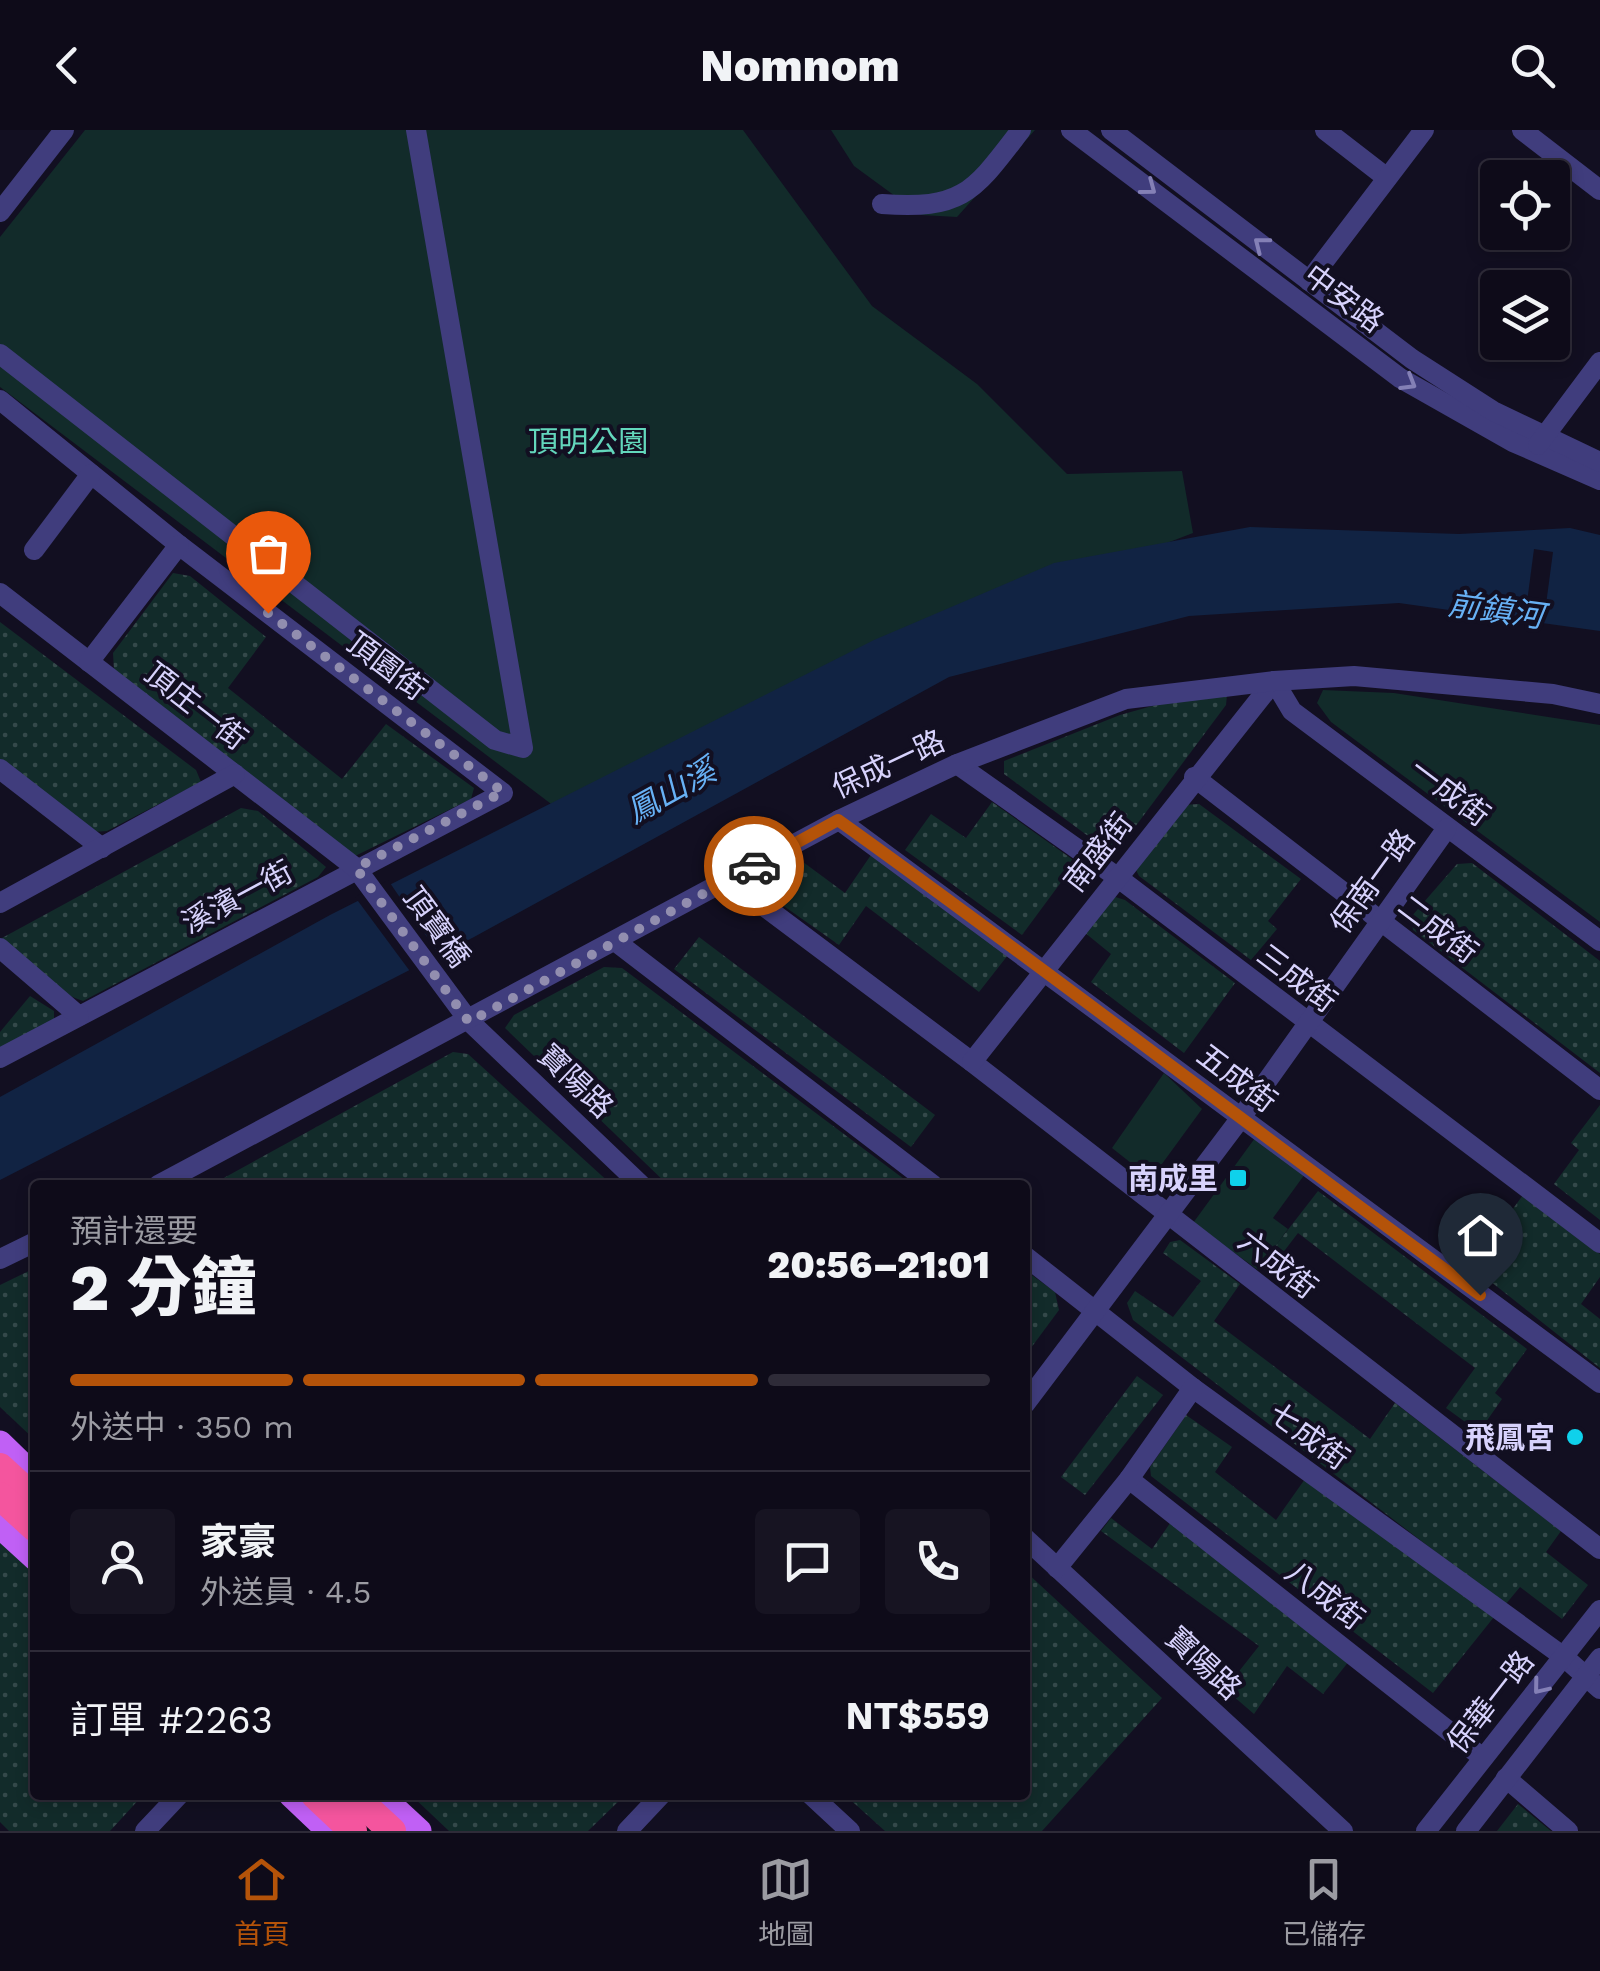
<!DOCTYPE html>
<html lang="zh-TW">
<head>
<meta charset="utf-8">
<style>
  :root { --surface:#0e0b19; --page:#171422; --text:#f1f3f6; --muted:#9b9ba2; --line:#2e2b38; --accent:#b45309 }
  body { margin:0; font-family:"Work Sans","Noto Sans TC",sans-serif; background:var(--page); color:var(--text); height:100vh; display:flex; flex-direction:column; font-size:38px; white-space:nowrap }
  * { box-sizing:border-box; margin:0 }
  p { font-size:32px; color:var(--muted) }
  .icon { flex:none; width:55px; height:55px; fill:none; stroke:currentColor; stroke-width:2; stroke-linecap:round; stroke-linejoin:round }
  .map { position:relative; flex:1; overflow:hidden }
  .side { position:absolute; left:30px; top:1050px; width:1000px; height:620px; display:flex; flex-direction:column; background:var(--surface); border-radius:10px; box-shadow:0 5px 15px #0003,0 0 0 2px var(--line) }
  .side>* { flex:none }
  .tools { position:absolute; left:1480px; top:30px; display:grid; gap:20px }
  .tools a { display:grid; place-items:center; width:90px; height:90px; border-radius:10px; background:var(--surface); box-shadow:0 5px 15px #0003,0 0 0 2px var(--line); font-size:50px }
  .pin { position:absolute; display:grid; place-items:center; width:85px; height:85px; color:#fff; margin:-102px -42px; border-radius:50% 50% 50% 0; rotate:-45deg; box-shadow:0 0 10px #0007 }
  .pin .icon { rotate:45deg }
  .courier { position:absolute; display:grid; place-items:center; width:100px; height:100px; margin:-50px; border:8px solid #b45309; border-radius:50%; background:#fff; color:#222; box-shadow:0 2px 12px #0007 }
  .overview em { font-style:normal; font-weight:800 }
  .overview div { display:flex; flex-direction:column-reverse }
  .overview { display:flex; align-items:center; justify-content:space-between; height:170px; padding:0 40px }
  h1 { font-size:65px; font-weight:800; line-height:75px }
  .bar { display:grid; grid-template-columns:repeat(4,1fr); gap:15px 10px; align-content:center; height:120px; padding:0 40px }
  .bar i { height:12px; border-radius:8px; background:var(--line) }
  .bar .current { background:var(--accent) }
  .bar p { grid-column:span 4 }
  .line { display:flex; align-items:center; gap:25px; padding:0 40px; border-top:2px solid var(--line) }
  .line div { flex:1 }
  .round { display:grid; place-items:center; flex:none; width:105px; height:105px; border-radius:10px; background:var(--page) }
  header { display:flex; justify-content:space-between; align-items:center; height:130px; padding:0 40px; background:var(--surface); font-size:45px; font-weight:800 }
  .dock { display:flex; justify-content:space-around; align-items:center; height:140px; border-top:2px solid var(--line); background:var(--surface); font-size:28px; color:var(--muted) }
  .dock a { display:grid; justify-items:center; gap:5px }
  .dock .current { color:var(--accent) }
  .map>svg:first-child { display:block }
  .grass { fill:url(#grass-dots) }
  .green { fill:#122b2a }
  .water { fill:#112343 }
  .pier { fill:#120f21 }
  .lines { fill:none; stroke-linecap:round; stroke-linejoin:round }
  .minor { stroke:#403d7d; stroke-width:20 }
  .major { stroke:#c060f5; stroke-width:25 }
  .highway { stroke:#f4559e; stroke-width:28 }
  .oneway { stroke:#8480b6 }
  .done { stroke:#928eaf; stroke-width:10; stroke-dasharray:0 18 }
  .route { stroke:#b45309; stroke-width:12 }
  .poi-dot { fill:#0fd1eb; stroke:#120f21; stroke-width:4 }
  .labels { text-anchor:middle; dominant-baseline:central; stroke-width:8; stroke-linejoin:round; paint-order:stroke }
  .street-label { font-size:30px; fill:#d7d2fc; stroke:#120f21 }
  .park-label { font-size:30px; fill:#63d7bc; stroke:#120f21 }
  .poi-label { font-size:30px; font-weight:bold; fill:#d7d2fc; stroke:#120f21; text-anchor:end }
  .water-label { font-size:32px; font-style:italic; fill:#67b1f5; stroke:#120f21 }
</style>
</head>
<body>
<header><svg class="icon" aria-label="back" viewBox="0 0 24 24"><path d="M15 5l-7 7 7 7"/></svg>Nomnom<svg class="icon" aria-label="search" viewBox="0 0 24 24"><circle cx="10" cy="10" r="6"/><path d="M15 15l6 6"/></svg></header>
<div class="map">
<svg width="1600" height="1701" viewBox="0 0 1600 1701">
  <defs>
    <pattern id="grass-dots" width="8" height="8" patternUnits="userSpaceOnUse" patternTransform="scale(2.5)"><rect width="8" height="8" fill="#122b2a"/><path d="M2 2h.1M6 6h.1" fill="none" stroke="#34494a" stroke-width="1.8" stroke-linecap="round"/></pattern>
  </defs>
  <rect width="100%" height="100%" fill="#120f21"/>
  <g class="grass">
    <path d="M173,443L190,446L266,507L228,558L342,649L386,594L474,658L471,669L353,727L114,540L113,523Z"/>
    <path d="M0,492L196,640L201,652L107,701L93,702L0,630Z"/>
    <path d="M1195,564L1227,565L1226,575L1123,713L1107,720L1004,644V631L1120,585Z"/>
    <path d="M992,672L1076,732L1022,805L905,720L931,684L966,708Z"/>
    <path d="M1199,674L1301,749L1268,791L1277,799L1251,830L1139,746L1134,736L1183,675Z"/>
    <path d="M241,678L258,681L326,737L318,747L83,871C55,862 17,832 2,808Z"/>
    <path d="M873,722L1008,825L979,862L866,776L839,815L771,767L770,755L803,732L845,763Z"/>
    <path d="M1472,733L1600,831V943L1413,800L1411,787L1457,734Z"/>
    <path d="M1112,766L1125,770L1235,853L1184,923L1091,852L1111,824L1084,802Z"/>
    <path d="M699,807L935,985L911,1017L674,839Z"/>
    <path d="M604,837L622,838L912,1055H668L505,898L514,885Z"/>
    <path d="M30,866L54,881V890L0,919V902Z"/>
    <path d="M453,922L468,924L612,1055H211Z"/>
    <path d="M1600,975V1090L1554,1054L1579,1020L1571,1013Z"/>
    <path d="M1318,1061L1527,1219L1495,1263L1502,1269L1479,1302L1446,1278L1475,1238L1298,1103L1268,1142L1259,1137Z"/>
    <path d="M1523,1065L1600,1124V1147L1581,1174L1600,1189V1238L1457,1125L1478,1095L1493,1106Z"/>
    <path d="M1180,1110L1240,1154L1214,1191L1370,1309L1395,1273L1561,1401L1546,1422L1588,1455L1562,1489L1520,1457L1505,1475L1133,1190L1127,1173L1135,1161L1173,1187L1201,1151L1163,1123L1170,1112Z"/>
    <path d="M35,1138V1310L0,1277V1155Z"/>
    <path d="M1025,1140L1055,1162L1059,1180L1025,1226Z"/>
    <path d="M1137,1246L1163,1265L1085,1365L1061,1347Z"/>
    <path d="M1186,1285L1232,1317L1215,1342L1276,1390L1305,1349L1494,1487L1433,1563L1151,1346L1150,1337Z"/>
    <path d="M1111,1388L1152,1419L1173,1389L1353,1526L1323,1564L1287,1536L1254,1584L1225,1559L1259,1516L1101,1401Z"/>
    <path d="M0,1407L35,1440V1665H143L110,1701H9L0,1692Z"/>
    <path d="M1025,1441L1162,1568L1042,1701H885L845,1665H1025Z"/>
    <path d="M411,1665H625L588,1701H449Z"/>
    <path d="M1518,1674L1551,1701H1497Z"/>
  </g>
  <g class="green">
    <path d="M85,0H743L872,176L977,254L1067,344L1182,341L1193,403L851,534L567,686L0,257V107Z"/>
    <path d="M831,0H1035L957,87L921,85L854,36Z"/>
    <path d="M1323,560L1394,563L1600,595V792L1331,592L1317,573Z"/>
    <path d="M1164,943L1202,979L1159,1038L1145,1044L1112,1018Z"/>
    <path d="M1255,1008L1305,1044L1273,1088L1288,1099L1258,1140L1193,1093Z"/>
  </g>
  <path class="water" d="M1250,397L1459,404L1570,398L1600,405V501L1399,473L1189,486L949,547L474,807L0,1050V967L330,785L874,510L1054,433Z"/>
  <g class="pier">
    <path d="M1534,419L1553,422L1543,497L1524,495Z"/>
    <path d="M388,750L442,829L412,844L355,767Z"/>
  </g>
  <g class="lines">
    <g class="minor">
      <path d="M1071,0L1400,248L1513,312L1600,350"/>
      <path d="M1111,0L1412,229L1493,281L1600,332"/>
      <path d="M1325,0L1387,48"/>
      <path d="M1522,0L1600,60"/>
      <path d="M882,74C964,80 974,61 1021,0"/>
      <path d="M0,82L64,0"/>
      <path d="M1309,151L1424,0"/>
      <path d="M0,224L495,610L523,618L416,0"/>
      <path d="M0,270L179,415L503,663L0,928"/>
      <path d="M1538,315L1600,232"/>
      <path d="M34,420L91,344"/>
      <path d="M0,463L356,738L469,891L641,1055"/>
      <path d="M89,532L179,415"/>
      <path d="M957,634L1117,747L1600,1113"/>
      <path d="M0,639L102,718"/>
      <path d="M1194,647L1600,960"/>
      <path d="M839,690L1600,1253"/>
      <path d="M729,750L972,932L1600,1419"/>
      <path d="M0,773L235,644"/>
      <path d="M615,811L933,1055"/>
      <path d="M0,818L79,886"/>
      <path d="M972,932L1274,551L1292,581L1600,811"/>
      <path d="M158,1055L839,690L957,634L1126,569L1274,551L1354,546L1553,564L1600,574"/>
      <path d="M1025,1126L1193,1258L1564,1527L1600,1559"/>
      <path d="M0,1129L35,1112"/>
      <path d="M1025,1274L1240,989L1447,698"/>
      <path d="M1129,1349L1483,1628"/>
      <path d="M1025,1408L1343,1701"/>
      <path d="M1057,1438L1129,1349L1193,1258"/>
      <path d="M1506,1648L1568,1701"/>
      <path d="M811,1665L850,1701"/>
      <path d="M145,1701L179,1665"/>
      <path d="M627,1701L661,1665"/>
      <path d="M1426,1701L1600,1480"/>
      <path d="M1466,1701L1600,1528"/>
    </g>
    <g class="major">
      <path d="M0,1313L35,1347"/>
      <path d="M0,1396L35,1428"/>
      <path d="M291,1665L329,1701"/>
      <path d="M380,1665L419,1701"/>
    </g>
    <g class="highway">
      <path d="M0,1337L35,1369"/>
      <path d="M0,1366L35,1398"/>
      <path d="M315,1665L353,1701"/>
      <path d="M353,1665L392,1701"/>
    </g>
  </g>
  <defs><path id="oneway-chevron" d="M-2-3.5L2.5 0L-2 3.5" fill="none" stroke-width="1.6" stroke-linecap="round" stroke-linejoin="round" transform="scale(2.5)"/></defs>
  <g class="oneway">
    <use href="#oneway-chevron" transform="translate(1149 58) rotate(37)"/>
    <use href="#oneway-chevron" transform="translate(1261 114) rotate(-142)"/>
    <use href="#oneway-chevron" transform="translate(1409 253) rotate(31)"/>
    <use href="#oneway-chevron" transform="translate(1540 1557) rotate(129)"/>
  </g>
  <g class="lines">
    <path class="done" d="M268,483L503,662L356,738L469,892L754,736"/>
    <path class="route" d="M754,736L838,690C1055,845 1265,1009 1480,1165"/>
  </g>
  <g class="poi-dot">
    <rect x="1228" y="1038" width="20" height="20" rx="5"/>
    <circle cx="1575" cy="1307" r="10"/>
  </g>
  <g class="labels">
    <g class="street-label">
      <text transform="translate(1344 168) rotate(37)">中安路</text>
      <text transform="translate(387 536) rotate(37)">頂園街</text>
      <text transform="translate(196 576) rotate(38)">頂庄一街</text>
      <text transform="translate(888 634) rotate(-25)">保成一路</text>
      <text transform="translate(1450 662) rotate(37)">一成街</text>
      <text transform="translate(1098 722) rotate(-52)">南盛街</text>
      <text transform="translate(1372 751) rotate(-54)">保南一路</text>
      <text transform="translate(237 767) rotate(-28)">溪濱一街</text>
      <text transform="translate(437 797) rotate(54)">頂寶橋</text>
      <text transform="translate(1438 799) rotate(37)">二成街</text>
      <text transform="translate(1297 848) rotate(37)">三成街</text>
      <text transform="translate(1237 948) rotate(37)">五成街</text>
      <text transform="translate(576 951) rotate(44)">寶陽路</text>
      <text transform="translate(1278 1134) rotate(38)">六成街</text>
      <text transform="translate(1309 1306) rotate(36)">七成街</text>
      <text transform="translate(1325 1465) rotate(38)">八成街</text>
      <text transform="translate(1204 1533) rotate(43)">寶陽路</text>
      <text transform="translate(1490 1572) rotate(-52)">保華一路</text>
    </g>
    <g class="park-label">
      <text x="588" y="311">頂明公園</text>
    </g>
    <g class="poi-label">
      <text x="1218" y="1048">南成里</text>
      <text x="1555" y="1307">飛鳳宮</text>
    </g>
    <g class="water-label">
      <text transform="translate(1496 480) rotate(8)">前鎮河</text>
      <text transform="translate(671 661) rotate(-29)">鳳山溪</text>
    </g>
  </g>
</svg>
<div class="tools">
<a><svg class="icon" aria-label="locate" viewBox="0 0 24 24"><circle cx="12" cy="12" r="6"/><path d="M12 2v4M12 18v4M2 12h4M18 12h4"/></svg></a>
<a><svg class="icon" aria-label="layers" viewBox="0 0 24 24"><path d="M12 4l9 5-9 5-9-5zM3 14l9 5 9-5"/></svg></a>
</div>
<div class="pin" style="left:268px;top:483px;background:#ea580c"><svg class="icon" aria-label="bag" viewBox="0 0 24 24"><path d="M5 8h14l-1 12H6zM9 8a3 3 0 0 1 6 0"/></svg></div>
<div class="pin" style="left:1480px;top:1165px;background:#1f2937"><svg class="icon" aria-label="home" viewBox="0 0 24 24"><path d="M3 11l9-7 9 7M6 9v11h12V9"/></svg></div>
<div class="courier" style="left:754px;top:736px"><svg class="icon" aria-label="car" viewBox="0 0 24 24"><path d="M5 17H2v-5l4-1 3-4h7l3 4 3 1v5h-3M9 17h6M6 11h13"/><circle cx="7" cy="17" r="2"/><circle cx="17" cy="17" r="2"/></svg></div>
<section class="side">
<div class="overview"><div><h1>2 分鐘</h1><p>預計還要</p></div><em>20:56–21:01</em></div>
<div class="bar"><i class="current"></i><i class="current"></i><i class="current"></i><i></i><p>外送中 · 350 m</p></div>
<div class="line" style="height:180px"><a class="round"><svg class="icon" aria-label="person" viewBox="0 0 24 24"><circle cx="12" cy="8" r="4"/><path d="M4 21q1-7 8-7t8 7"/></svg></a><div><b>家豪</b><p>外送員 · 4.5</p></div><a class="round"><svg class="icon" aria-label="chat" viewBox="0 0 24 24"><path d="M4 5h16v11H9l-5 4z"/></svg></a><a class="round"><svg class="icon" aria-label="phone" viewBox="0 0 24 24"><path d="M5 4h4l2 5-3 2q2 4 5 5l2-3 5 2v4C11 20 4 13 5 4z"/></svg></a></div>
<div class="line" style="height:130px"><div>訂單 #2263</div><b>NT$559</b></div>
</section>
</div>
<nav class="dock">
<a class="current"><svg class="icon" aria-label="home" viewBox="0 0 24 24"><path d="M3 11l9-7 9 7M6 9v11h12V9"/></svg>首頁</a>
<a><svg class="icon" aria-label="map" viewBox="0 0 24 24"><path d="M3 6l6-2 6 2 6-2v14l-6 2-6-2-6 2zM9 4v14M15 6v14"/></svg>地圖</a>
<a><svg class="icon" aria-label="saved" viewBox="0 0 24 24"><path d="M7 4h10v16l-5-4-5 4z"/></svg>已儲存</a>
</nav>
</body>
</html>
